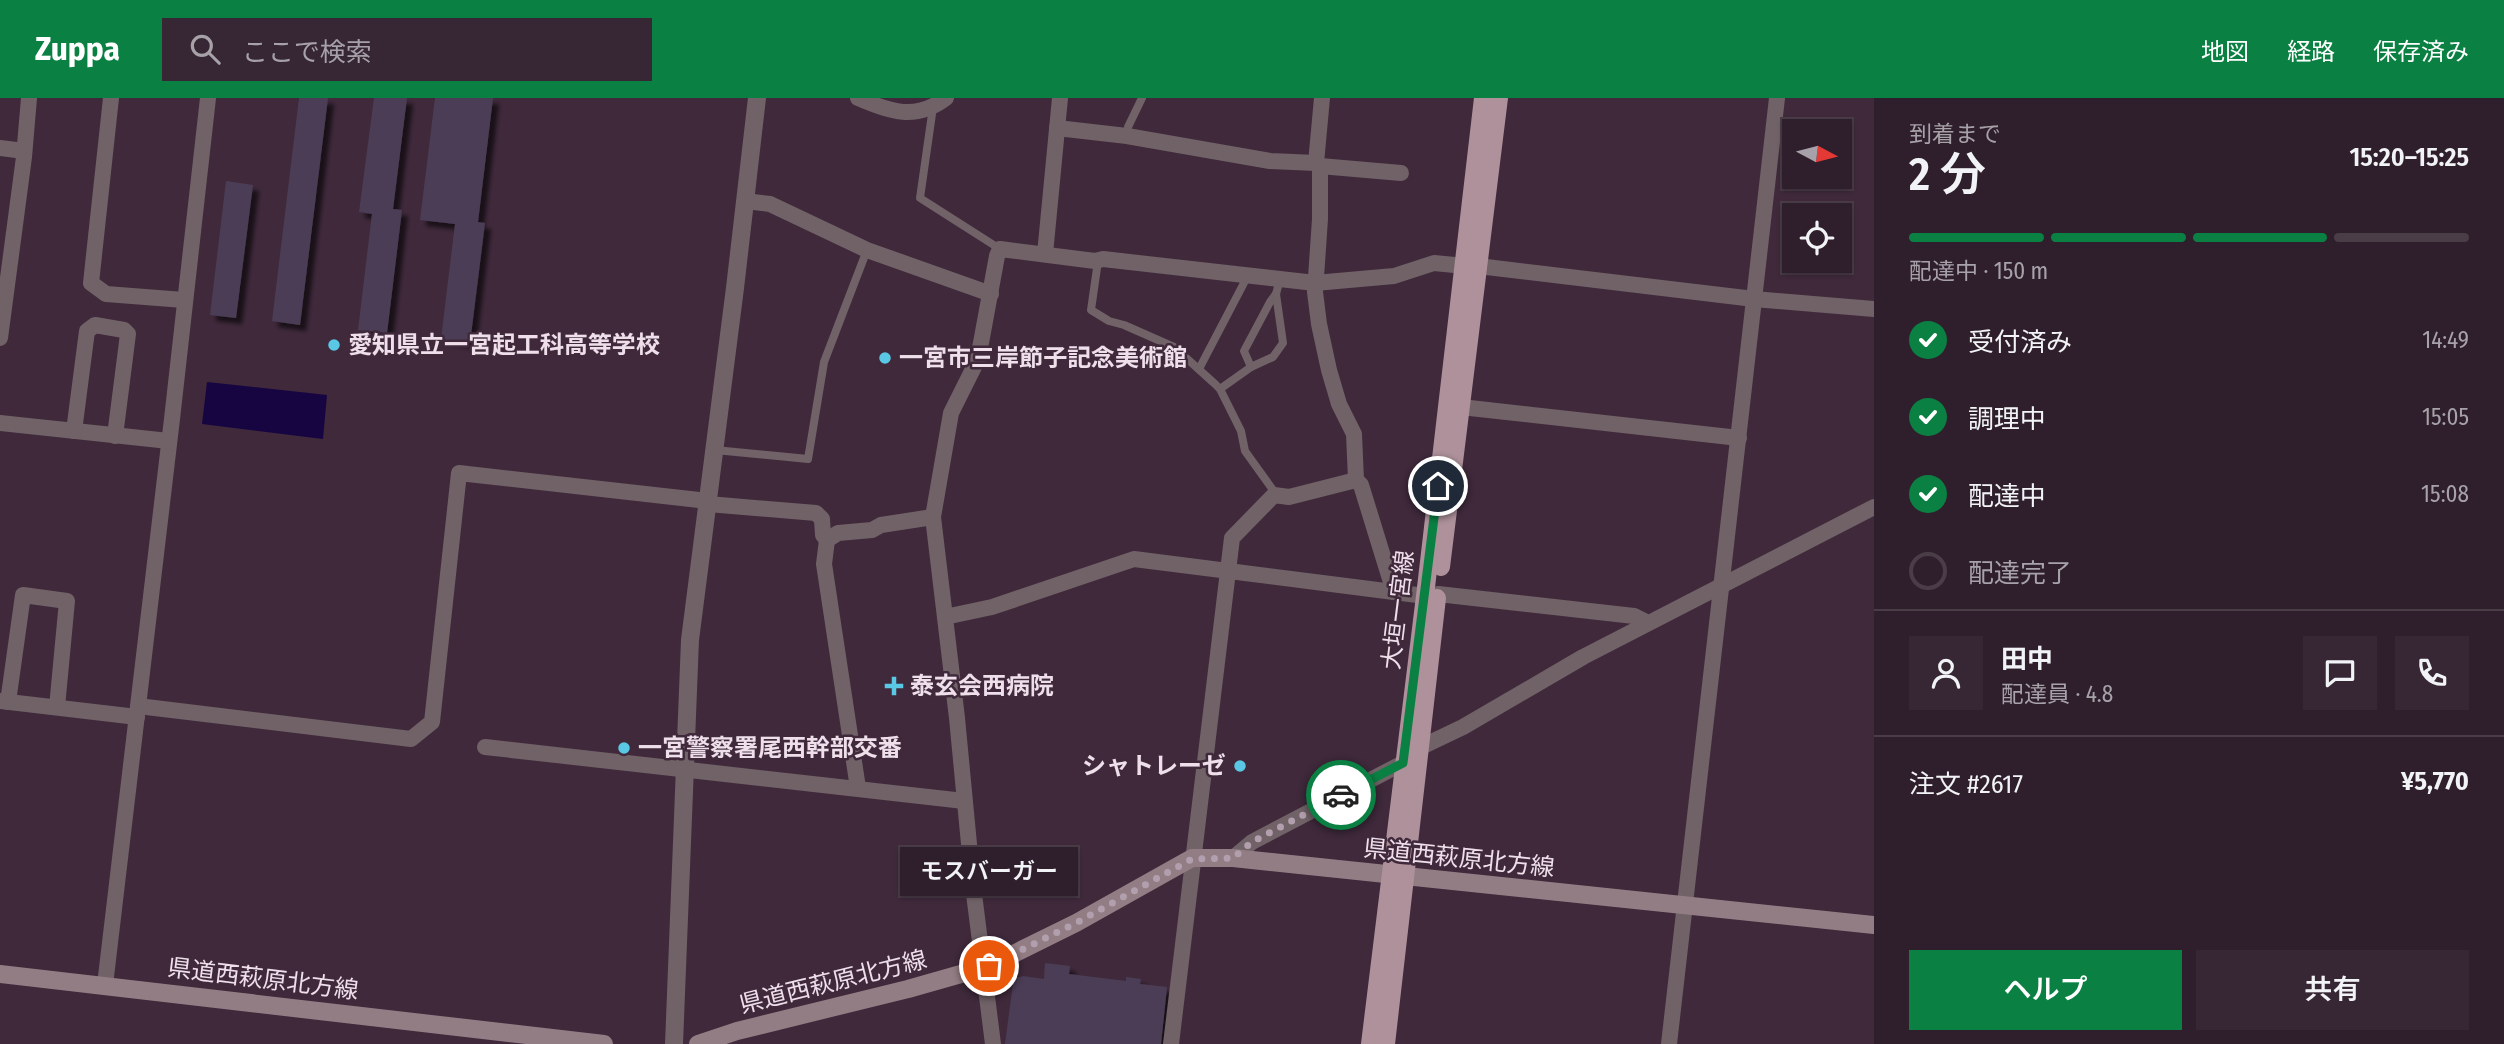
<!DOCTYPE html>
<html lang="ja">
<head>
<meta charset="utf-8">
<style>
  :root { --surface:#2f1f2c; --page:#372734; --text:#f1f3f6; --muted:#a7a2a9; --line:#4a3d48; --accent:#0b8043 }
  body { margin:0; font-family:"Fira Sans Condensed","Noto Sans JP",sans-serif; background:var(--page); color:var(--text); height:100vh; display:flex; flex-direction:column; font-size:26px; white-space:nowrap }
  * { box-sizing:border-box; margin:0 }
  p { font-size:23px; color:var(--muted) }
  .icon { flex:none; width:38px; height:38px; fill:none; stroke:currentColor; stroke-width:2; stroke-linecap:round; stroke-linejoin:round }
  .map { position:relative; flex:1; overflow:hidden }
  .side { display:flex; flex-direction:column; background:var(--surface); width:630px }
  .side>* { flex:none }
  .needle { width:46px; rotate:97deg }
  .tools { position:absolute; left:1782px; top:21px; display:grid; gap:14px }
  .tools a { display:grid; place-items:center; width:70px; height:70px; border-radius:0px; background:var(--surface); box-shadow:0 2px 5px #0004,0 0 0 2px var(--line); font-size:35px }
  .pin { position:absolute; display:grid; place-items:center; width:60px; height:60px; color:#fff; margin:-30px; border:4px solid #fff; border-radius:50%; box-shadow:0 2px 7px #0007 }
  .courier { position:absolute; display:grid; place-items:center; width:70px; height:70px; margin:-35px; border:5px solid #0b8043; border-radius:50%; background:#fff; color:#222; box-shadow:0 2px 9px #0007 }
  .bubble { position:absolute; height:49px; border-radius:0px; background:var(--surface); box-shadow:0 2px 5px #0004,0 0 0 2px var(--line); font-size:23px; font-weight:600; line-height:49px; text-align:center }
  .head em { font-style:normal; font-weight:600 }
  .head div { display:flex; flex-direction:column-reverse }
  .head { display:flex; align-items:center; justify-content:space-between; height:119px; padding:0 35px }
  h1 { font-size:46px; font-weight:600; line-height:52px }
  .bar { display:grid; grid-template-columns:repeat(4,1fr); gap:10px 7px; align-content:center; height:84px; padding:0 35px }
  .bar i { height:9px; border-radius:5px; background:var(--line) }
  .bar .on { background:var(--accent) }
  .bar p { grid-column:span 4 }
  .line { display:flex; align-items:center; gap:18px; padding:0 35px; border-top:2px solid var(--line) }
  .line div { flex:1 }
  .round { display:grid; place-items:center; flex:none; width:74px; height:74px; border-radius:0px; background:var(--page) }
  ol { padding:0 35px; list-style:none }
  li { display:flex; align-items:center; gap:21px; height:77px }
  li p { margin-inline-start:auto }
  li .icon { padding:7px; border-radius:50%; background:var(--accent); color:#fff; stroke-width:4 }
  li:last-child { color:var(--muted) }
  li i { width:38px; height:38px; border:4px solid var(--line); border-radius:50% }
  .primary-button { display:flex; gap:14px; margin-top:auto; padding:14px 35px }
  .primary-button a { flex:1; height:80px; border-radius:0px; background:var(--accent); color:#fff; font-size:28px; font-weight:600; line-height:80px; text-align:center }
  .primary-button a+a { background:var(--page); color:var(--text) }
  header { display:flex; align-items:center; gap:42px; box-sizing:border-box; height:98px; padding:0 35px; background:var(--accent); color:#fff }
  header strong { font-size:33px }
  nav { display:flex; gap:38px; margin-inline-start:auto; font-size:24px }
  .search { width:490px; height:63px; background:var(--page); display:flex; align-items:center; gap:18px; box-sizing:border-box; padding:0 24px; border-radius:0px; color:var(--muted); font-size:26px }
  main { display:flex; flex:1; min-height:0 }
  .map>svg:first-child { display:block }
  .water { fill:#170542 }
  .building { fill:#4b3e56; filter:url(#shadow) }
  .lines { fill:none; stroke-linecap:round; stroke-linejoin:round }
  .service { stroke:#706267; stroke-width:8 }
  .minor { stroke:#706267; stroke-width:16 }
  .tertiary { stroke:#706267; stroke-width:18 }
  .secondary { stroke:#937d84; stroke-width:18 }
  .primary { stroke:#ae919b; stroke-width:18 }
  .done { stroke:#b19fad; stroke-width:7; stroke-dasharray:0 12.6 }
  .route { stroke:#0b8043; stroke-width:9 }
  .poi-dot { fill:#5ac8e5; stroke:#3f293b; stroke-width:2.5 }
  .labels { text-anchor:middle; dominant-baseline:central; stroke-width:5; stroke-linejoin:round; paint-order:stroke }
  .poi-label { font-size:24px; font-weight:bold; fill:#eedfeb; stroke:#3f293b; text-anchor:start }
  .street-label { font-size:24px; fill:#eedfeb; stroke:#3f293b }
</style>
</head>
<body>
<header>
<strong>Zuppa</strong>
<div class="search"><svg class="icon" aria-label="search" viewBox="0 0 24 24"><circle cx="10" cy="10" r="6"/><path d="M15 15l6 6"/></svg>ここで検索</div>
<nav><a>地図</a><a>経路</a><a>保存済み</a></nav>
</header>
<main>
<div class="map">
<svg width="1874" height="946" viewBox="0 0 1874 946">
  <defs>
    <filter id="shadow"><feDropShadow dx="6" dy="6" stdDeviation="2" flood-color="#0009"/></filter>
  </defs>
  <rect width="100%" height="100%" fill="#3f293b"/>
  <path class="water" d="M207,284L327,297L323,341L202,326Z"/>
  <g class="building">
    <path d="M299,0H328L300,227L272,223Z"/>
    <path d="M374,0H407L393,111L402,112L387,235L358,232L372,116L359,114Z"/>
    <path d="M435,0H493L478,124L485,125L470,245L441,241L455,126L420,122Z"/>
    <path d="M226,83L253,87L236,220L210,217Z"/>
    <path d="M1045,865L1070,868L1069,876L1126,883V879L1141,881L1140,886L1167,889L1161,946H1005L1013,886L1016,880L1023,878L1044,881Z"/>
  </g>
  <g class="lines">
    <g class="service">
      <path d="M930,11L932,16L920,100L1000,151"/>
      <path d="M1127,38L1128,29L1142,0"/>
      <path d="M1098,163L1091,212L1109,223L1124,227L1174,249L1215,286L1220,291L1241,333L1245,353L1273,392L1274,397"/>
      <path d="M1251,269L1244,253L1270,204L1276,196"/>
      <path d="M1199,271L1245,183L1246,177"/>
      <path d="M1220,291L1251,269L1273,259L1283,245L1276,196L1280,181"/>
      <path d="M715,352L808,361L824,264L867,152"/>
    </g>
    <g class="minor">
      <path d="M111,0L91,185L106,196L184,202"/>
      <path d="M858,0C890,14 916,23 946,0"/>
      <path d="M1322,0L1316,65L1320,68V121L1315,194L1319,226L1329,272L1339,306L1354,336L1356,382L1361,387L1394,494"/>
      <path d="M1057,30L1127,38L1270,63L1316,65"/>
      <path d="M0,50L24,53"/>
      <path d="M1320,68L1401,75"/>
      <path d="M745,103L770,106L867,152L991,196"/>
      <path d="M1045,156L1060,0"/>
      <path d="M1478,168L1754,201L1874,211"/>
      <path d="M0,240L24,59L29,0"/>
      <path d="M1461,309L1739,340"/>
      <path d="M0,325L169,343"/>
      <path d="M74,333L87,233L95,227L124,232L128,236L115,338"/>
      <path d="M708,406L816,415L822,421L823,437L827,442"/>
      <path d="M1438,496L1634,518L1648,525"/>
      <path d="M945,519L992,509L1134,461L1425,498"/>
      <path d="M0,603L137,619"/>
      <path d="M8,604L23,497L67,503L57,609"/>
      <path d="M138,608L411,641L432,624L459,375L708,403"/>
      <path d="M485,649L964,703"/>
      <path d="M858,690L824,466L827,442L838,435L872,432L881,427L933,419"/>
      <path d="M1233,760L1252,744L1403,665L1419,650L1463,629L1583,559L1874,409"/>
      <path d="M105,887L172,321L208,0"/>
      <path d="M993,946L973,788L957,620L933,419L951,315L978,261L997,158L1000,151L1095,163L1103,161L1315,185L1394,178L1434,165L1465,168"/>
      <path d="M1171,946L1232,440L1274,397L1289,399L1356,382"/>
      <path d="M1669,946L1777,0"/>
    </g>
    <path class="tertiary" d="M674,946L690,542L735,190L757,0"/>
    <g class="secondary">
      <path d="M0,876L604,946"/>
      <path d="M698,946L737,933L908,891L989,868L1076,825L1192,760H1233L1874,827"/>
    </g>
    <g class="primary">
      <path d="M1441,469L1499,0"/>
      <path d="M1370,946L1425,498L1483,0"/>
      <path d="M1386,946L1437,500"/>
    </g>
  </g>
  <g class="lines">
    <path class="done" d="M989,868L1076,825L1192,761L1233,760L1252,744L1341,697"/>
    <path class="route" d="M1341,697L1403,665L1438,388"/>
  </g>
  <g class="poi-dot">
    <circle cx="334" cy="247" r="7"/>
    <circle cx="885" cy="260" r="7"/>
    <path d="M890.5 577.5h7v7h7v7h-7v7h-7v-7h-7v-7h7z"/>
    <circle cx="624" cy="650" r="7"/>
    <circle cx="1240" cy="668" r="7"/>
  </g>
  <g class="labels">
    <g class="poi-label">
      <text x="348" y="247">愛知県立一宮起工科高等学校</text>
      <text x="899" y="260">一宮市三岸節子記念美術館</text>
      <text x="910" y="588">泰玄会西病院</text>
      <text x="638" y="650">一宮警察署尾西幹部交番</text>
      <text x="1226" y="668" text-anchor="end">シャトレーゼ</text>
    </g>
    <g class="street-label">
      <text transform="translate(1398 512) rotate(-83)">大垣一宮線</text>
      <text transform="translate(1459 760) rotate(6)">県道西萩原北方線</text>
      <text transform="translate(263 881) rotate(7)">県道西萩原北方線</text>
      <text transform="translate(833 884) rotate(-14)">県道西萩原北方線</text>
    </g>
  </g>
</svg>
<div class="tools">
<a><svg class="needle" viewBox="-14 -14 28 28"><path d="M0-13l5 13h-10z" fill="#e53935"/><path d="M0 13l5-13h-10z" fill="#a7a2a9"/></svg></a>
<a><svg class="icon" aria-label="locate" viewBox="0 0 24 24"><circle cx="12" cy="12" r="6"/><path d="M12 2v4M12 18v4M2 12h4M18 12h4"/></svg></a>
</div>
<div class="pin" style="left:989px;top:868px;background:#ea580c"><svg class="icon" aria-label="bag" viewBox="0 0 24 24"><path d="M5 8h14l-1 12H6zM9 8a3 3 0 0 1 6 0"/></svg></div>
<div class="pin" style="left:1438px;top:388px;background:#1f2937"><svg class="icon" aria-label="home" viewBox="0 0 24 24"><path d="M3 11l9-7 9 7M6 9v11h12V9"/></svg></div>
<div class="courier" style="left:1341px;top:697px"><svg class="icon" aria-label="car" viewBox="0 0 24 24"><path d="M5 17H2v-5l4-1 3-4h7l3 4 3 1v5h-3M9 17h6M6 11h13"/><circle cx="7" cy="17" r="2"/><circle cx="17" cy="17" r="2"/></svg></div>
<div class="bubble" style="left:900px;top:749px;width:178px">モスバーガー</div>
</div>
<section class="side">
<div class="head"><div><h1>2 分</h1><p>到着まで</p></div><em>15:20–15:25</em></div>
<div class="bar"><i class="on"></i><i class="on"></i><i class="on"></i><i></i><p>配達中 · 150 m</p></div>
<ol>
<li><svg class="icon" aria-label="check" viewBox="0 0 24 24"><path d="M5 12l5 5 9-10"/></svg>受付済み<p>14:49</p></li>
<li><svg class="icon" aria-label="check" viewBox="0 0 24 24"><path d="M5 12l5 5 9-10"/></svg>調理中<p>15:05</p></li>
<li><svg class="icon" aria-label="check" viewBox="0 0 24 24"><path d="M5 12l5 5 9-10"/></svg>配達中<p>15:08</p></li>
<li><i></i>配達完了</li>
</ol>
<div class="line" style="height:126px"><a class="round"><svg class="icon" aria-label="person" viewBox="0 0 24 24"><circle cx="12" cy="8" r="4"/><path d="M4 21q1-7 8-7t8 7"/></svg></a><div><b>田中</b><p>配達員 · 4.8</p></div><a class="round"><svg class="icon" aria-label="chat" viewBox="0 0 24 24"><path d="M4 5h16v11H9l-5 4z"/></svg></a><a class="round"><svg class="icon" aria-label="phone" viewBox="0 0 24 24"><path d="M5 4h4l2 5-3 2q2 4 5 5l2-3 5 2v4C11 20 4 13 5 4z"/></svg></a></div>
<div class="line" style="height:91px"><div>注文 #2617</div><b>¥5,770</b></div>
<div class="primary-button"><a>ヘルプ</a><a>共有</a></div>
</section>
</main>
</body>
</html>
